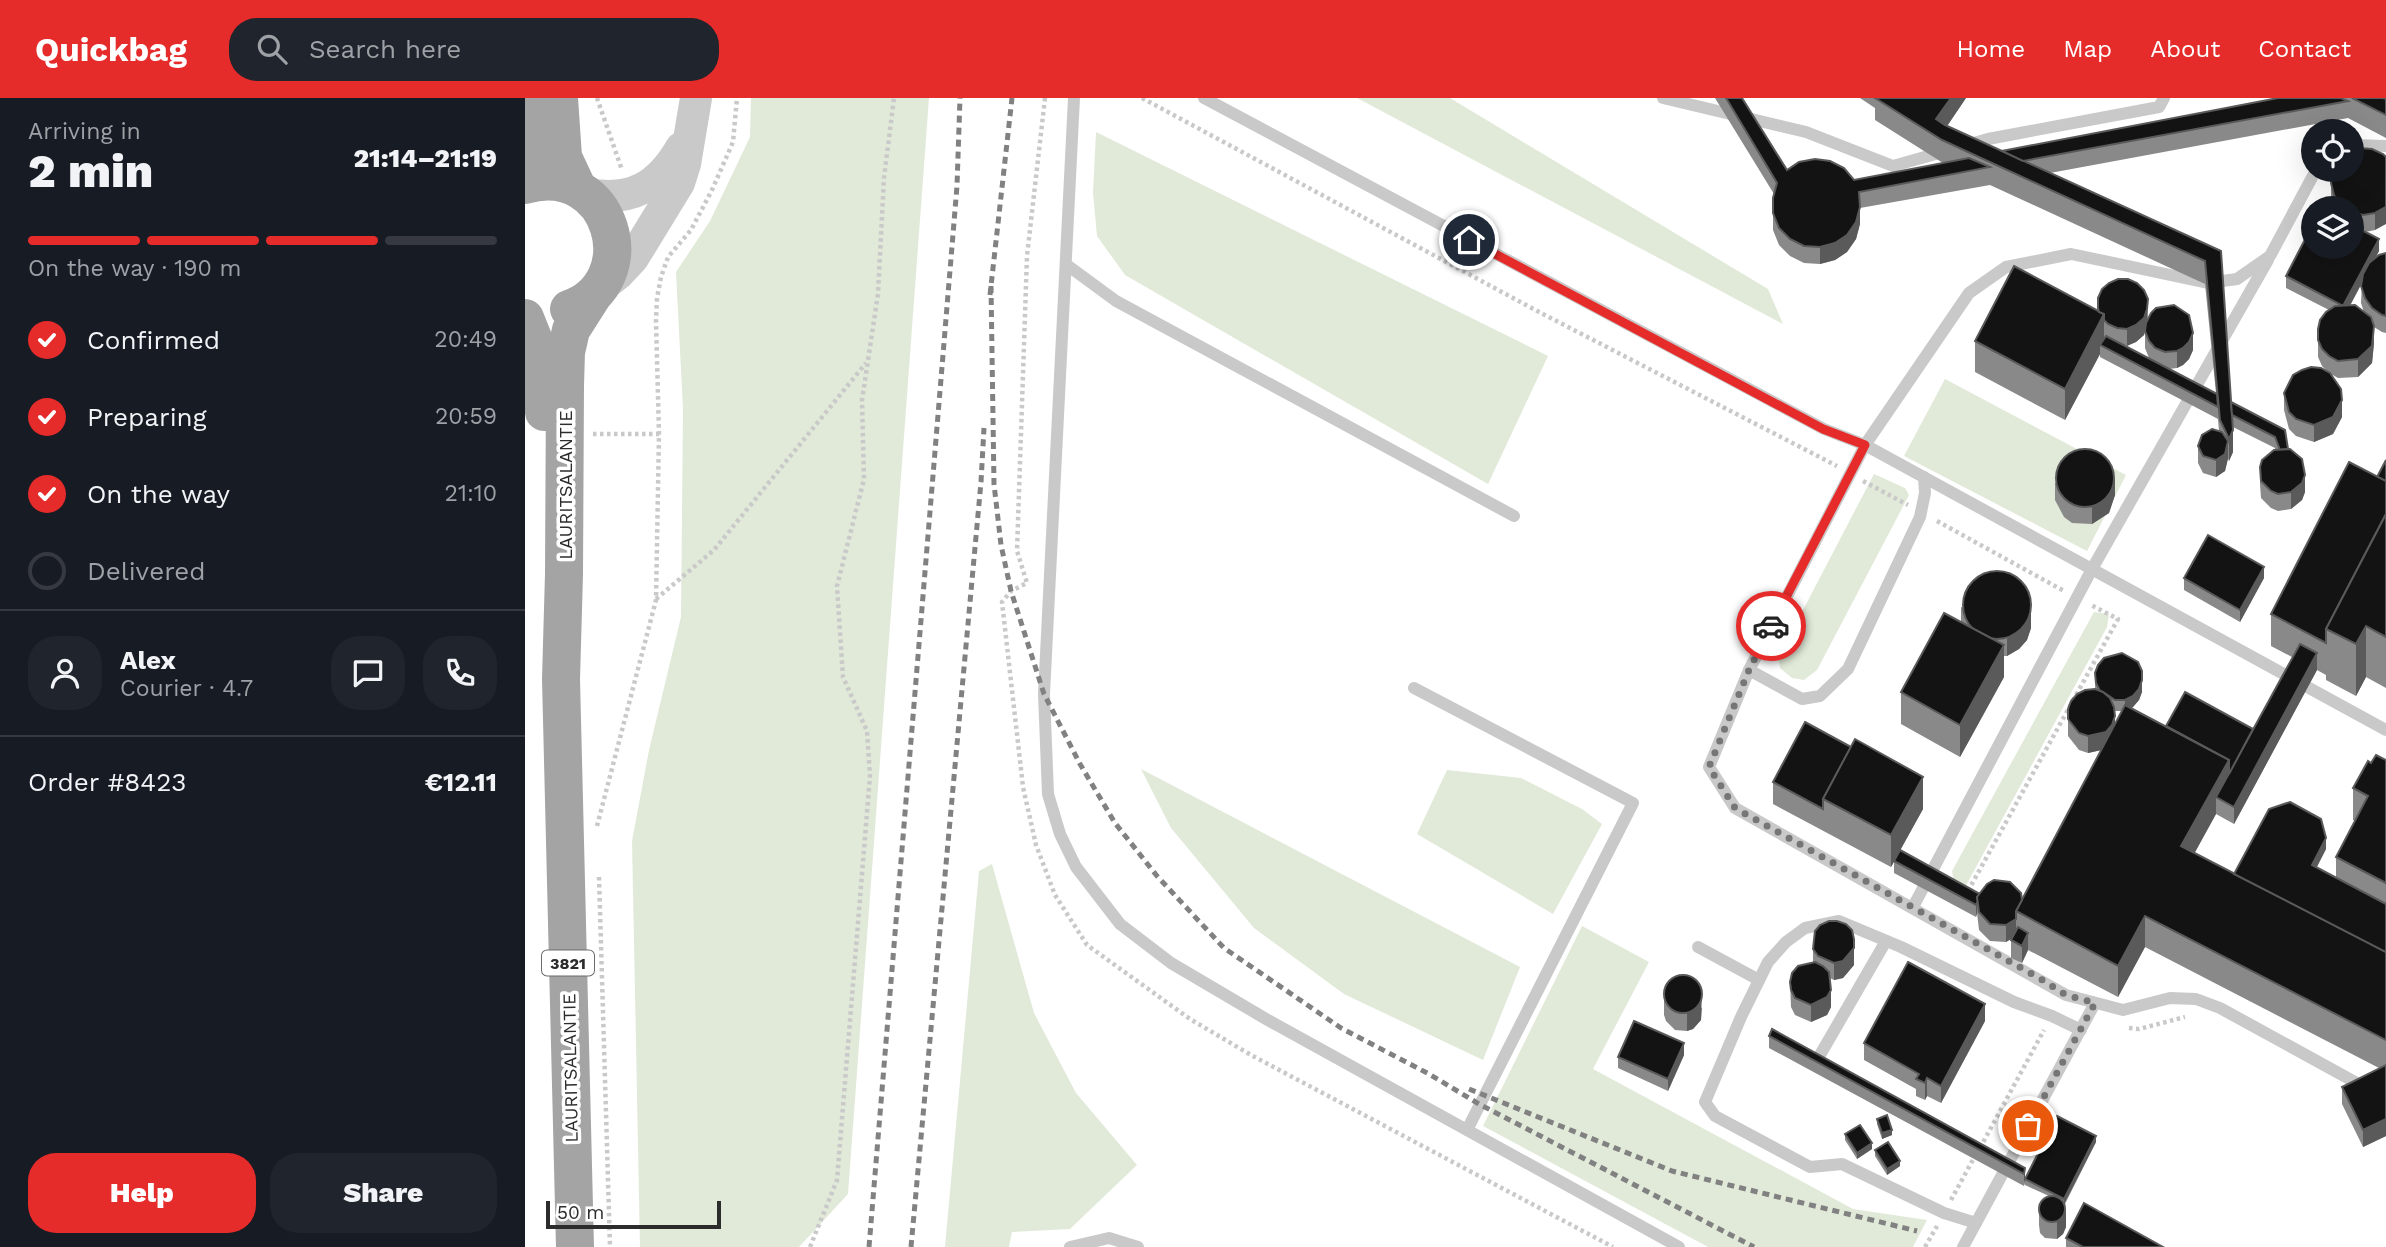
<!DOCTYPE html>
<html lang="en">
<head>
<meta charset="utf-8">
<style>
  :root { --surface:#171b24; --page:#20242c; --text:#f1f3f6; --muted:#9ea1a6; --line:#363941; --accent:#e62b2b }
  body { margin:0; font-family:"Work Sans",sans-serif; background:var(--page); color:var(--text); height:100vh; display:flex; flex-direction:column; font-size:26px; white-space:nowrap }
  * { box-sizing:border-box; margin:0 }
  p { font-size:23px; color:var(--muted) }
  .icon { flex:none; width:38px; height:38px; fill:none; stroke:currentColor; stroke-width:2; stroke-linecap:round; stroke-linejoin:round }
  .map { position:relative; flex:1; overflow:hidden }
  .drawer { display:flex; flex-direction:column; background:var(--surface); width:525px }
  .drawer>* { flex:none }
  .fabs { position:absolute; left:1776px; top:21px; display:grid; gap:14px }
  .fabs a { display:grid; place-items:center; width:63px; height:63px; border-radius:50%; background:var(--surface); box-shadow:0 7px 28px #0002; font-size:35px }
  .scale { position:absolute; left:21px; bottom:18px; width:175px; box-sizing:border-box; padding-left:7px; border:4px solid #2c2c2c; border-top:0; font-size:19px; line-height:24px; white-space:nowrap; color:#2c2c2c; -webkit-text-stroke:5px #fff; paint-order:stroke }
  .pin { position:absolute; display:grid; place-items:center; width:60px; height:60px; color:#fff; margin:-30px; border:4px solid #fff; border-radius:50%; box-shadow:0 2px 7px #0007 }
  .courier { position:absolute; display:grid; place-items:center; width:70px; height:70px; margin:-35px; border:5px solid #e62b2b; border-radius:50%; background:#fff; color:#222; box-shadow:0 2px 9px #0007 }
  .overview em { font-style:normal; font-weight:800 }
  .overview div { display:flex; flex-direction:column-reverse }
  .overview { display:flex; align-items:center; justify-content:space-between; height:119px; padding:0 28px }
  h1 { font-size:46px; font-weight:800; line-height:52px }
  .bar { display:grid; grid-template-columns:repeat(4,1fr); gap:10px 7px; align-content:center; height:84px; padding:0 28px }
  .bar i { height:9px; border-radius:5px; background:var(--line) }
  .bar .on { background:var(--accent) }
  .bar p { grid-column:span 4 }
  .line { display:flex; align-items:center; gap:18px; padding:0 28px; border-top:2px solid var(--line) }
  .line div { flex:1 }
  .round { display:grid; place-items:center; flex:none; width:74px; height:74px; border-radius:28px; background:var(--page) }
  ol { padding:0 28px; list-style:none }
  li { display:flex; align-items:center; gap:21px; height:77px }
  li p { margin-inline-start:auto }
  li .icon { padding:7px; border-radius:50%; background:var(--accent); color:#fff; stroke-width:4 }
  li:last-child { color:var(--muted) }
  li i { width:38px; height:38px; border:4px solid var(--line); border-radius:50% }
  .cta { display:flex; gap:14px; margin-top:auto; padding:14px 28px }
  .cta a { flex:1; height:80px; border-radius:28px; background:var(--accent); color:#fff; font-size:28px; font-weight:800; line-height:80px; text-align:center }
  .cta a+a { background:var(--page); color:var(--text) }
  header { display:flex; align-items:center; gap:42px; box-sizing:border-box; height:98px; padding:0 35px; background:var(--accent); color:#fff }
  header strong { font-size:33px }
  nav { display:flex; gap:38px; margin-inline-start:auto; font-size:24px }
  .search { width:490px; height:63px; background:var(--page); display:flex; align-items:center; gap:18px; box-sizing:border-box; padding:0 24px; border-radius:28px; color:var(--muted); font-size:26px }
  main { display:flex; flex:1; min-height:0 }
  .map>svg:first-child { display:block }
  .green { fill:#e1ead9 }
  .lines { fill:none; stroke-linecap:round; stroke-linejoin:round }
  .path { stroke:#c9c9c9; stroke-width:4.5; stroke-dasharray:3.5 3.5; stroke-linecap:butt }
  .service { stroke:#c9c9c9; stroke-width:12 }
  .tertiary { stroke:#c9c9c9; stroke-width:32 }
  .primary { stroke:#a4a4a4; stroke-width:38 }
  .rail { stroke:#818181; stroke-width:5; stroke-dasharray:7 5; stroke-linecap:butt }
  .wall { fill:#898989; fill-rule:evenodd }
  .shaded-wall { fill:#5a5a5a }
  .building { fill:#131313; stroke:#5a5a5a; stroke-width:2 }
  .done { stroke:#767676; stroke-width:7; stroke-dasharray:0 12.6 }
  .route { stroke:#e62b2b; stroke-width:9 }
  .labels { text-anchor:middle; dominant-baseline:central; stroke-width:7; stroke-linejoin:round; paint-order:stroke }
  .shield { fill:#fff; stroke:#6b6b6b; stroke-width:2 }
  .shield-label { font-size:16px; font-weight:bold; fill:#2c2c2c }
  .street-label { font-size:18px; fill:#2c2c2c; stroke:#fff }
</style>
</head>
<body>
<header>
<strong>Quickbag</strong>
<div class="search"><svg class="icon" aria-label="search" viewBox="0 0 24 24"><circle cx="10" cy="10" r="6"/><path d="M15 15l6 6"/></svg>Search here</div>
<nav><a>Home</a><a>Map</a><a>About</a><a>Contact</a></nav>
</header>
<main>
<section class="drawer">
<div class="overview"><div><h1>2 min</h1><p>Arriving in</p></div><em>21:14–21:19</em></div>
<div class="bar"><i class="on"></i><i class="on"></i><i class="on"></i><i></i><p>On the way · 190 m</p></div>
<ol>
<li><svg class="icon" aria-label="check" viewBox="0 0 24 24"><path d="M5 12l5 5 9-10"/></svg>Confirmed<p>20:49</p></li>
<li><svg class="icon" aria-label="check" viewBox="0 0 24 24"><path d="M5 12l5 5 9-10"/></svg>Preparing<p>20:59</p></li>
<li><svg class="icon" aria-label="check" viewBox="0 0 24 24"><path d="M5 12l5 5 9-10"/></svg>On the way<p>21:10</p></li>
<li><i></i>Delivered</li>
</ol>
<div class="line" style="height:126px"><a class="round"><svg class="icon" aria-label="person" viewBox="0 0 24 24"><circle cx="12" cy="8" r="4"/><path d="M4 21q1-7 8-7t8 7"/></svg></a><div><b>Alex</b><p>Courier · 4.7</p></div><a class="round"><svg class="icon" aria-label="chat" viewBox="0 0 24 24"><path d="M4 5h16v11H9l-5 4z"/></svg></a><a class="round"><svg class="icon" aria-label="phone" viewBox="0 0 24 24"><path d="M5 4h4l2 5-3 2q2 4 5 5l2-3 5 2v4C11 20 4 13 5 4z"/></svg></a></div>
<div class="line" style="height:91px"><div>Order #8423</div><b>€12.11</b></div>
<div class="cta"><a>Help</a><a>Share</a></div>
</section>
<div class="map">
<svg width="1861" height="1149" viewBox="0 0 1861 1149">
  <rect width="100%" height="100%" fill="#fff"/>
  <g class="green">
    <path d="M226,0H404L323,1096L274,1149H115L107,743L124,652L156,519L158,311L151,174L185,123L225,39Z"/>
    <path d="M832,0H925L1243,191L1258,226Z"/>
    <path d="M571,34L1023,258L963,386L600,177L572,138L568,95Z"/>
    <path d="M1420,281L1601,377L1562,453L1379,358Z"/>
    <path d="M1349,376L1380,390L1384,397L1292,572L1279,582L1267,580L1255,570L1254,563L1265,537Z"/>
    <path d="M1569,514L1584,516L1582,529L1438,793L1429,785L1427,773Z"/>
    <path d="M616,671L995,869L958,962L819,896L729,830L646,730Z"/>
    <path d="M922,672L996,680L1057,711L1077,726L1028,816L892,736Z"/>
    <path d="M467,766L509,915L551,995L612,1067L545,1131L487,1134L484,1149H420L454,773Z"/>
    <path d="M1057,828L1124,864L1068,971L1328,1111L1402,1122L1388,1149H1183L958,1028Z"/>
  </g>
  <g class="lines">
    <g class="path">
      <path d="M72,0L97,72"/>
      <path d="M520,0L502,158L492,453L502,485L486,493L477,504L498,689L511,747L530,797L562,847L665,921L726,957L1088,1149"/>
      <path d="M617,0L1014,214L1312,368"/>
      <path d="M68,336H134"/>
      <path d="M1338,383L1383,407"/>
      <path d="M1412,423L1539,493"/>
      <path d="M131,501L189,452L341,265"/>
      <path d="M72,728L131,502L134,336L131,224L132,200L136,179L143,159L166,132L187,92L208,44L212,0"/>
      <path d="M74,779L85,1149"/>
      <path d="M1443,793L1593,521L1566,507"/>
      <path d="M1604,930L1614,931L1660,919"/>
      <path d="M1455,1050L1519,932"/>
      <path d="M1426,1102L1450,1058"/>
      <path d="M285,1149L312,1082L345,678L342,633L318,579L312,488L339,381L337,302L353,196L359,80L369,0"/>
      <path d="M1400,1149L1412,1128"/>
    </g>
    <g class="service">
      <path d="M549,0L519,596L523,696L535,736L551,769L595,826L646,865L741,921L1154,1149"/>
      <path d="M679,0L1299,331L1340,347L1444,195L1481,169L1546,156L1683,185L1712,181L1745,158L1791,72"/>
      <path d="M1138,0L1281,34L1368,68L1421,53"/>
      <path d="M1827,47L1861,48"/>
      <path d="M1438,48L1463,41L1634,9L1639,0"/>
      <path d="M542,167L591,203L989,418"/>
      <path d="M1224,572L1277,601L1295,598L1323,571L1395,419L1400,395L1399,379"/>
      <path d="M889,590L1108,705L942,1032"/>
      <path d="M1861,632L1340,347L1224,572L1184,669L1210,710L1541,897L1598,912L1645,900L1671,901L1695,910L1861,1001"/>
      <path d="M1388,809L1567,471L1743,162"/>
      <path d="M1173,849L1234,882"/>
      <path d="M1295,957L1361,843"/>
      <path d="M1451,1125L1419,1115L1317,1066L1285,1069L1190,1018L1180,1004L1216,919L1243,864L1261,844L1280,830L1314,823L1376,849L1489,904L1527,918L1556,932"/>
      <path d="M545,1149L584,1140L613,1149"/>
      <path d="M1438,1149L1570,905"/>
    </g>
    <g class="tertiary">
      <path d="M63,96C107,104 134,88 156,50"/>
      <path d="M76,189L93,176L108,160L154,85L160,66L171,0"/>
    </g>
    <g class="primary">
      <path d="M34,0L38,59L52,89"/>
      <path d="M0,69L8,37L7,0"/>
      <path d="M0,87C88,62 121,184 44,211"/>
      <path d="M0,220L12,250L19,314"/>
      <path d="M50,1149L36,581L39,476L40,287L41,254L46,232L67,199"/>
    </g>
    <g class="rail">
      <path d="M466,188L469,386L476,447L486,493L519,596L555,666L590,725L632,778L699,850L816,930L904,976L954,1006L1229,1149"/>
      <path d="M465,197L487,0"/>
      <path d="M944,991L1147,1073L1392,1133"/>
      <path d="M344,1149L432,88L435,0"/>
      <path d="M386,1149L456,384L459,330"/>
    </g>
  </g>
  <g class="wall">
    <path d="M1190,0H1217L1262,72L1329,82L1418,65L1350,22V10L1335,0H1441L1422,28L1477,53L1753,0H1858L1861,1V40L1823,20L1525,75L1696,153L1706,304L1760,332L1763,351L1780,394L1777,402L1766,411L1753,413L1746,410L1736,400L1735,386V369L1750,352V350L1708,329V354L1704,363L1703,361L1700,373L1691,379L1678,375L1673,365V348L1694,333L1693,321L1575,259V256L1540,322L1450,274V243L1573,213V200L1623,201V221L1668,252L1664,261L1658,267L1652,270L1644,271L1691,295L1680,186L1465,87L1335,110V126L1331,141L1322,154L1310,162L1295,166L1279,165L1265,158L1254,147L1248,132V100L1249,96ZM1620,233V250L1624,260L1600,248L1611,244L1619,237Z"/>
    <path d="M1858,56L1850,132L1840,134L1854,153L1850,161L1861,155V235L1857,234L1849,229V245L1847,265L1833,279L1813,280L1806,276L1817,319L1808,336L1789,344L1771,338L1764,331L1759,312V295L1803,274L1797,268L1793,259V231L1804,212L1761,190V178L1827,149V110H1808L1806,103V85ZM1837,185L1836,205L1839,214L1825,208Z"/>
    <path d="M1861,362V590L1841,579L1831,598L1801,582V577L1792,572L1709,726L1691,716L1669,755L1709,776L1801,751L1792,769L1811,779V759L1830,723L1828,722V690L1846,665L1861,662V1038L1838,1049L1817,1006V989L1854,970L1620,849L1593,899L1503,852L1497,865L1486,860V842L1487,840L1481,844L1465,843L1454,832L1452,815L1451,819L1369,775V764L1366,769L1248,706V684L1398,711L1375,752L1455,796L1497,802L1576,652L1563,655L1554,652L1543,638V611L1570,591V575L1617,594L1614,602L1607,610L1641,628L1728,631L1767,559L1746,548V516L1852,379ZM1590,613H1597L1590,626Z"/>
    <path d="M1530,385L1590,397L1584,415L1567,426L1547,425L1539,419L1530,402Z"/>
    <path d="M1659,480H1739L1715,524L1659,492Z"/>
    <path d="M1436,509L1506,530L1502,542L1494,551L1482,558H1479V579L1435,659L1376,626V594L1436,524Z"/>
    <path d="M1288,851L1329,867L1318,880L1309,882L1305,880L1306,909L1302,917L1286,924L1270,917L1266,909L1265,884L1288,865Z"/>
    <path d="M1139,900L1177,910L1176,922L1168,931L1162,933L1150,932L1141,923L1139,917Z"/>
    <path d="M1460,923L1416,1005L1402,998L1400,1002L1391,998V991L1339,962V945Z"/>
    <path d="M1244,938L1500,1070V1080L1571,1044L1540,1106L1541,1129L1538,1136L1532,1141L1520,1140L1515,1135L1514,1127V1109L1524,1098L1500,1087V1083L1499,1088L1244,950Z"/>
    <path d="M1159,957L1143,993L1093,970V959Z"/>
    <path d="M1352,1021L1367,1037L1357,1041L1352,1026Z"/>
    <path d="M1320,1036L1347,1051L1332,1061L1320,1042Z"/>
    <path d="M1350,1052L1375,1068L1362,1077L1350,1058Z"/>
    <path d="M1541,1140L1638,1149H1541Z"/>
  </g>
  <g class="shaded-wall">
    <path d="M1426,0H1441L1414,40L1411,21Z"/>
    <path d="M1335,109V126L1331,141L1322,154L1310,162L1295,166V149Z"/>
    <path d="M1861,109V126L1850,132V115Z"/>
    <path d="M1854,141V153L1818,220V208Z"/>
    <path d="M1622,211V228L1619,237L1611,244L1602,248V231Z"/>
    <path d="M1579,216V248L1575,247V256L1540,322V291Z"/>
    <path d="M1849,228V245L1847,265L1833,279V261Z"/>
    <path d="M1668,235V252L1664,261L1658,267L1652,270V253Z"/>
    <path d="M1817,302V319L1808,336L1789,344V327Z"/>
    <path d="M1708,332V354L1704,363V341Z"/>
    <path d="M1703,343V360L1700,373L1691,379V362Z"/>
    <path d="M1780,377V394L1777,402L1766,411V394Z"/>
    <path d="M1590,380V397L1584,415L1567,426V409Z"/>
    <path d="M1739,469V480L1715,524V512Z"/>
    <path d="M1506,512V530L1502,542L1494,551L1482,558V541Z"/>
    <path d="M1841,528V579L1831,598V546Z"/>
    <path d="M1479,547V579L1435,659V627Z"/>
    <path d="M1792,555V572L1709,726V709Z"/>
    <path d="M1617,582V594L1614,602L1608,609L1600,613V602Z"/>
    <path d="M1590,618V635L1581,651L1563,655V638Z"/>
    <path d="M1704,662V688L1691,699V716L1656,780V748Z"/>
    <path d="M1398,679V711L1366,769V737Z"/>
    <path d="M1801,740V751L1787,778V767Z"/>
    <path d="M1452,803V815L1451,819V807Z"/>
    <path d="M1620,818V849L1593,899V868Z"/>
    <path d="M1491,821V838L1481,844V827Z"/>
    <path d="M1503,835V852L1497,865V848Z"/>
    <path d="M1329,841V867L1318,880L1309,882V865Z"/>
    <path d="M1306,892V909L1302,917L1286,924V907Z"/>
    <path d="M1177,893L1176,922L1168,931L1162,933V916Z"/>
    <path d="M1460,906V923L1416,1005V988Z"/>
    <path d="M1159,945V957L1143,993V981Z"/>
    <path d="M1402,980V998L1400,1002V985Z"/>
    <path d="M1861,1021V1038L1838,1049V1032Z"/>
    <path d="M1367,1032V1037L1357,1041V1035Z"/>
    <path d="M1571,1038V1044L1539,1106V1101Z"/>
    <path d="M1347,1045V1051L1332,1061V1055Z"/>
    <path d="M1375,1063V1068L1362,1077V1071Z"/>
    <path d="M1500,1070V1081L1499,1088V1076Z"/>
    <path d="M1541,1112V1129L1538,1136L1532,1141V1124Z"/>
  </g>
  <g class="building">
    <path d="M1201,0H1217L1262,72L1274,64L1290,61L1305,63L1319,70L1329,82L1444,60L1465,69L1334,94L1335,109L1331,124L1322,137L1310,145L1295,149L1279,148L1265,141L1254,130L1248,115V100L1252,85Z"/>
    <path d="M1350,0H1426L1411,21L1420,27L1696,153L1708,332L1704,341L1695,322L1680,163L1417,42Z"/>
    <path d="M1753,0H1816L1823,3L1498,63L1477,53Z"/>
    <path d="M1827,0H1858L1861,1V17Z"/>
    <path d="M1835,50L1847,51L1858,56L1861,59V109L1850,115L1838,117L1827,114V110H1820L1816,107L1809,97L1806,85L1808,73V72H1827V53Z"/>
    <path d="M1788,126V149H1827V127L1854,141L1818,208L1761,178Z"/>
    <path d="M1861,155V218L1857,217L1847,210L1840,200L1836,188L1838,176L1844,165L1854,157Z"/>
    <path d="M1489,168L1579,216L1540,291L1450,243Z"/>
    <path d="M1593,181H1603L1612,185L1619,192L1623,201L1622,211L1619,220L1611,227L1602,231L1592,230L1583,226L1579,222V216L1574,214L1573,210V200L1577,191L1584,185Z"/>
    <path d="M1649,207L1664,217L1668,235L1664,244L1658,250L1652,253L1640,254L1630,250L1624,243L1620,233L1621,225L1626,215L1631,210Z"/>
    <path d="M1830,207L1846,219L1849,228L1847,248L1833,261L1813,263L1804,258L1797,251L1793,242V231L1795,222L1801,214L1810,208Z"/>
    <path d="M1581,238L1692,296L1693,309L1575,247Z"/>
    <path d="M1786,269L1796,270L1805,275L1816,291L1817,302L1808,319L1789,327L1771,321L1764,314L1759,295L1768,277L1777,272Z"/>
    <path d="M1706,304L1760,332L1763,351L1755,352L1750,339L1707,317Z"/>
    <path d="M1687,331L1697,334L1703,343L1700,356L1691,362L1678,358L1673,348L1677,337Z"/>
    <circle cx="1560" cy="380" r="29"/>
    <path d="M1765,351L1777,361L1780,377L1777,385L1766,394L1753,396L1746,393L1736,383L1735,369L1737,362L1749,352Z"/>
    <path d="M1861,362V383L1852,379Z"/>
    <path d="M1824,364L1861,383V416L1801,531V545L1746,516Z"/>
    <path d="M1861,416V539L1841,528L1831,546L1801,531Z"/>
    <path d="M1683,437L1739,469L1715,512L1659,480Z"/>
    <circle cx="1472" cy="507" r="34"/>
    <path d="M1419,515L1479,547L1435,627L1376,594Z"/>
    <path d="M1775,546L1792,555L1709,709L1691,699Z"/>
    <path d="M1597,555L1613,564L1617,573V582L1614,591L1608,598L1600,602H1590L1578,594L1575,593L1571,585L1570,575L1573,567L1579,560Z"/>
    <path d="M1570,591L1578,594L1585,600L1589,609L1590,618L1587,627L1581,634L1563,638L1554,635L1543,621V611L1546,603L1552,596L1560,592Z"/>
    <path d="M1660,594L1728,631L1704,676V662L1641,628Z"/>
    <path d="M1600,607L1704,662L1656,748L1861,854V942L1620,818L1593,868L1491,813Z"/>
    <path d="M1280,624L1326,649L1298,701V711L1248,684Z"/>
    <path d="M1330,641L1398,679L1366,737L1298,701Z"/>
    <path d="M1851,657L1861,662V785L1811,759L1843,698L1828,690L1843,663L1846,665Z"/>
    <path d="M1765,704L1796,721L1801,740L1787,767L1861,806V854L1709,776L1744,711Z"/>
    <path d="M1375,752L1455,796L1452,799L1453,803L1451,807L1369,763Z"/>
    <path d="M1469,782L1485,784L1496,795L1497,802L1491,813V821L1481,827L1465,826L1454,814L1452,799L1462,786Z"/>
    <path d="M1304,823H1312L1321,826L1327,832L1329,841V850L1318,863L1309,865L1293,858L1288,851L1290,833L1295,827Z"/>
    <path d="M1493,829L1503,835L1497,848L1486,842Z"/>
    <path d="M1290,864L1298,868L1304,874L1306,892L1302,899L1286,907L1270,900L1266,892L1265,884L1267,875L1273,868Z"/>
    <path d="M1383,864L1460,906L1416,988L1402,980L1400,985L1391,981L1394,976L1339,945Z"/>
    <circle cx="1158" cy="896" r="19"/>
    <path d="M1109,923L1159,945L1143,981L1093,959Z"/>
    <path d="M1247,931L1500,1070L1499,1076L1244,938Z"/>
    <path d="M1861,967V1021L1838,1032L1817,989Z"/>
    <path d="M1362,1017L1367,1032L1357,1035L1352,1021Z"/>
    <path d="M1532,1018L1571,1038L1539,1101L1500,1081Z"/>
    <path d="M1335,1027L1347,1045L1332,1055L1320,1036Z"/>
    <path d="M1363,1044L1375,1063L1362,1071L1350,1052Z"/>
    <circle cx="1527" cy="1111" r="13"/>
    <path d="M1559,1105L1638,1149H1558L1541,1140Z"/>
  </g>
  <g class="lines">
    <path class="done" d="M1246,528L1224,572L1184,669L1210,710L1516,881L1541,897L1570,905L1503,1028"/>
    <path class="route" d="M944,142L1298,331L1340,347L1246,528"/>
  </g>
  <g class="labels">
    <rect class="shield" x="17" y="852.5" width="52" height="25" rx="5"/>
    <g class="shield-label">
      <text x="43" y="865">3821</text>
    </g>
    <g class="street-label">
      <text transform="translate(40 387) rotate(-90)">LAURITSALANTIE</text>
      <text transform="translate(45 970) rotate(-91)">LAURITSALANTIE</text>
    </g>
  </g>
</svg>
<div class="fabs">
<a><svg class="icon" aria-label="locate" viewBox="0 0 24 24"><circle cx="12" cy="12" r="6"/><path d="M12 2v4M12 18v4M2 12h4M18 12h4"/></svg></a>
<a><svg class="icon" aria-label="layers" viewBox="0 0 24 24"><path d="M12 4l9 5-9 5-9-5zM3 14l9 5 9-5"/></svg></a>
</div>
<div class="scale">50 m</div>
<div class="pin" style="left:1503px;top:1028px;background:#ea580c"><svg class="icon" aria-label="bag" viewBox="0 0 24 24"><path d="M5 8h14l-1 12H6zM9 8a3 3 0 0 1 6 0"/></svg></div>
<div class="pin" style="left:944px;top:142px;background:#1f2937"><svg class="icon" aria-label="home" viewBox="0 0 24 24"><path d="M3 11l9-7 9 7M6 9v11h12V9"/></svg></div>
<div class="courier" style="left:1246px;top:528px"><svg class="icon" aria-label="car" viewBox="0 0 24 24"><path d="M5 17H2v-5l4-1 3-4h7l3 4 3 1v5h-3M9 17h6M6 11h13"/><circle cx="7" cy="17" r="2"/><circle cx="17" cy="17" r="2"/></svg></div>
</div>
</main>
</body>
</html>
